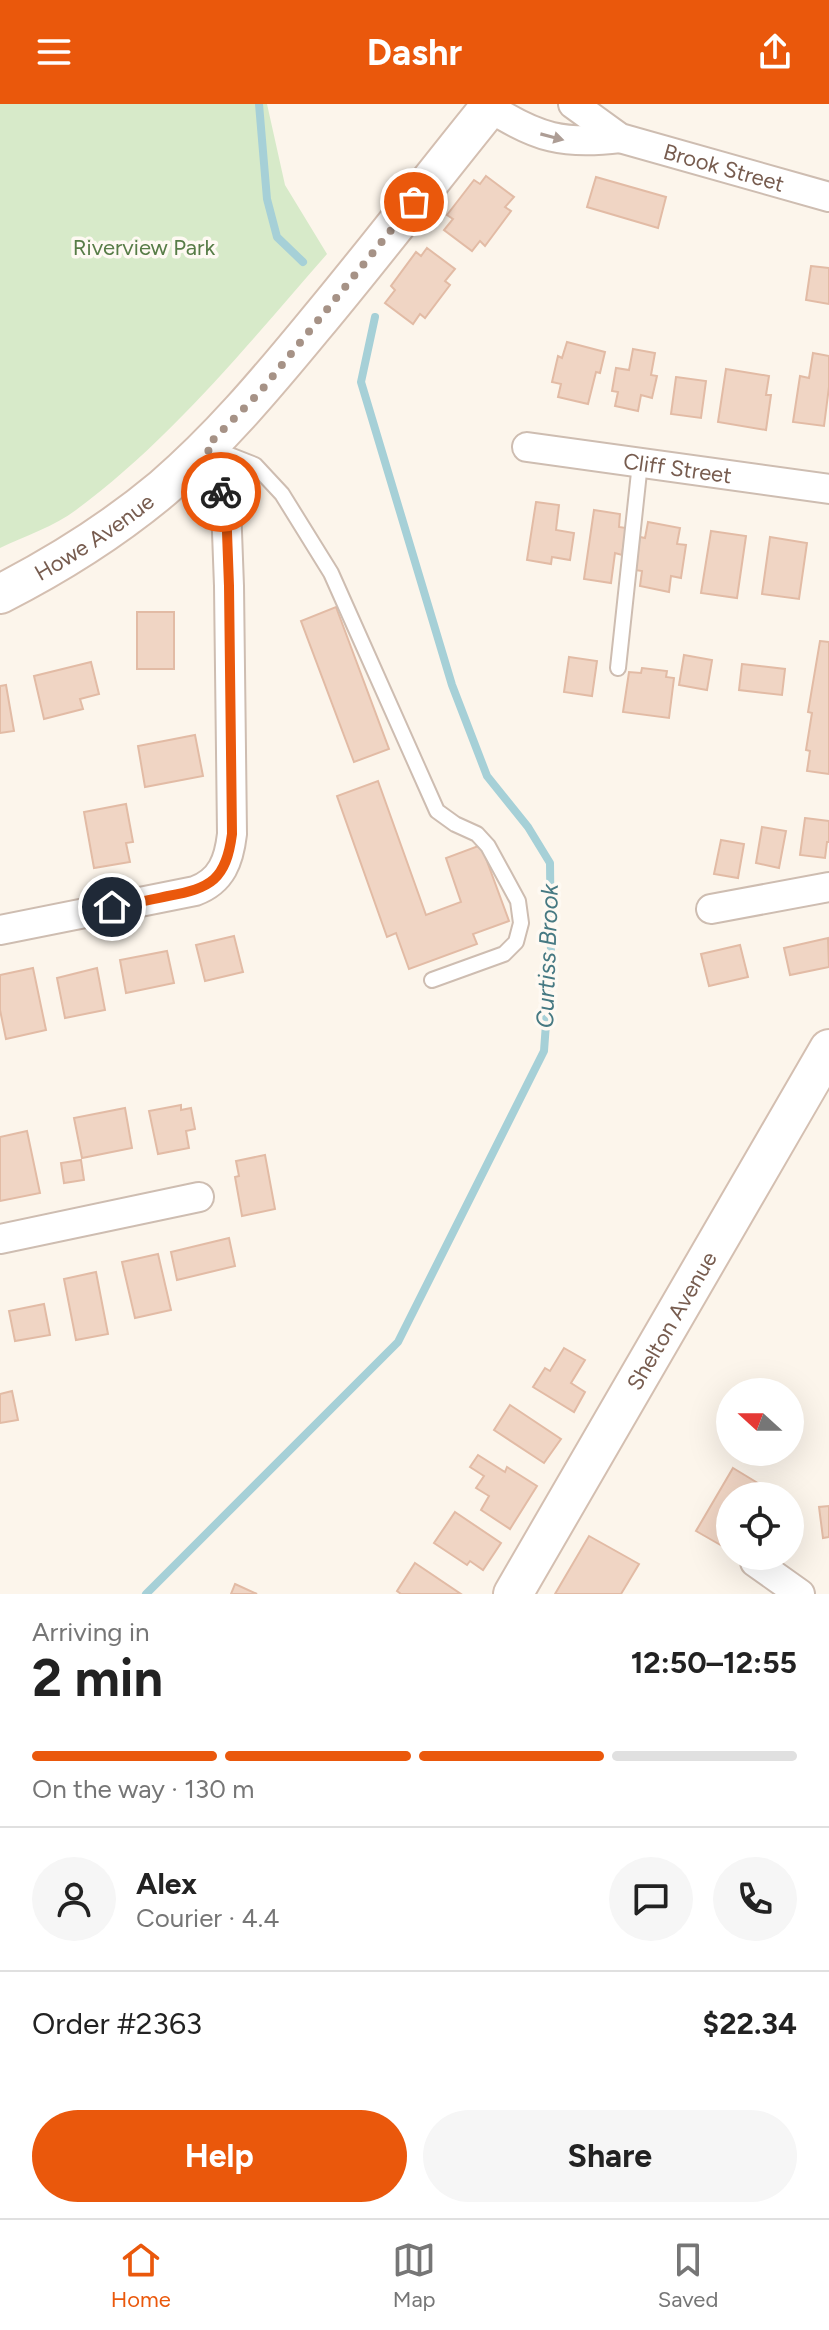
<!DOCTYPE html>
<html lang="en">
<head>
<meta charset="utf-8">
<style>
  :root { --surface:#fff; --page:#f6f6f6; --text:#222; --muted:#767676; --line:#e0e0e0; --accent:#ea580c }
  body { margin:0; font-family:Figtree,sans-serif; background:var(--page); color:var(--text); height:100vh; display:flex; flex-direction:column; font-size:30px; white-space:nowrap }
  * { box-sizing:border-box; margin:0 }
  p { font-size:26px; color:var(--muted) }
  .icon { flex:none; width:44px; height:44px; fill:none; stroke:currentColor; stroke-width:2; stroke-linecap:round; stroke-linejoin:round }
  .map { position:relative; height:1490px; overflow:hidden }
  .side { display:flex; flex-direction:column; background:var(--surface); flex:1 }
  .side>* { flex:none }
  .needle { width:52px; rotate:291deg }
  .fabs { position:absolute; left:716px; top:1274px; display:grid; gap:16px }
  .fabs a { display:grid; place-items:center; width:88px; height:88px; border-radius:50%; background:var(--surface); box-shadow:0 8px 32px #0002; font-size:40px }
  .pin { position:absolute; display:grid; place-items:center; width:68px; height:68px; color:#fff; margin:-34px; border:4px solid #fff; border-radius:50%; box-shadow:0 2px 8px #0007 }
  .courier { position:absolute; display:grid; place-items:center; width:80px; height:80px; margin:-40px; border:6px solid #ea580c; border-radius:50%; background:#fff; color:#222; box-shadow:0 2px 10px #0007 }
  .summary em { font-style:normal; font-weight:700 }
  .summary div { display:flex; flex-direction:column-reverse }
  .summary { display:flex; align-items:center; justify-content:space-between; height:136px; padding:0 32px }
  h1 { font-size:52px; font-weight:700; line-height:60px }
  .bar { display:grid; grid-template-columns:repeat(4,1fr); gap:12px 8px; align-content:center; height:96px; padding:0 32px }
  .bar i { height:10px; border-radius:6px; background:var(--line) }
  .bar .selected { background:var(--accent) }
  .bar p { grid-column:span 4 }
  .line { display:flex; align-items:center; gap:20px; padding:0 32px; border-top:2px solid var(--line) }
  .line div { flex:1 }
  .round { display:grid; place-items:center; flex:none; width:84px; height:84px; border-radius:42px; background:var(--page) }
  .action { display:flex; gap:16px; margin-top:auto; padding:16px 32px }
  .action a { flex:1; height:92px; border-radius:48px; background:var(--accent); color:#fff; font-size:32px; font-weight:700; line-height:92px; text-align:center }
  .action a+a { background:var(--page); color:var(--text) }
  header { display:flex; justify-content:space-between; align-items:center; height:104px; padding:0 32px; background:var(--accent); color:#fff; font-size:36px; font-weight:700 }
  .tabs { display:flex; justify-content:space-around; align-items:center; height:112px; border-top:2px solid var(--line); background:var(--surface); font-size:22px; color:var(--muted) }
  .tabs a { display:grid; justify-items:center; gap:4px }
  .tabs .selected { color:var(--accent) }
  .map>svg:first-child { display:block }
  .green { fill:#d7eac9 }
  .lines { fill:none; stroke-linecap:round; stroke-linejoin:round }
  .stream { stroke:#a6d0d7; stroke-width:8 }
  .building { fill:#f0d5c4; stroke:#e2bba5; stroke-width:2 }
  .lane-casing { stroke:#cebdb1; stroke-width:18 }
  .street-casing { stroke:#cebdb1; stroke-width:32 }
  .secondary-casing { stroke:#d4bfb1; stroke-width:42 }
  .lane { stroke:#fff; stroke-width:14 }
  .street { stroke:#fff; stroke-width:28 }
  .secondary { stroke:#fff; stroke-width:38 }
  .oneway { fill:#ad9d95 }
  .done { stroke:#a69286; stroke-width:8; stroke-dasharray:0 14.4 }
  .route { stroke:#ea580c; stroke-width:10 }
  .labels { text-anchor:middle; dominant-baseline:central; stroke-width:7; stroke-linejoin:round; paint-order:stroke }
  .street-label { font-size:22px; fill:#775c4f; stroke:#fef9f2 }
  .park-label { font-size:22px; fill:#577c47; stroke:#fef9f2 }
  .water-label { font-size:24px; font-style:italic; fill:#467982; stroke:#fef9f2 }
</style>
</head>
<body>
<header><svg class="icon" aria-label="menu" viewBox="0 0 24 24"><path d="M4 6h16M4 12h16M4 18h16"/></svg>Dashr<svg class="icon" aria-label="share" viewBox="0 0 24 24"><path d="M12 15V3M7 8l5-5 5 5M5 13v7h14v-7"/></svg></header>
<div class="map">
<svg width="829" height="1490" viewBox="0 0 829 1490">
  <rect width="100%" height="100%" fill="#fcf5eb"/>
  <path class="green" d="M0,0H267L285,81L327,150C251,237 170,337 76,406C55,422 25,432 0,444Z"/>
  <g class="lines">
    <g class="stream">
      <path d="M259,0L267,95L277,133L303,158"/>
      <path d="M146,1490L398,1238L544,947L551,851L550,759L528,723L487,672L452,581L361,278L375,213"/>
    </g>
  </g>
  <g class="building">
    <path d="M486,72L514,93L505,103L511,107L485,142L480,137L472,147L444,126L453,115L447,111L474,76L480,80Z"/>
    <path d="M596,73L666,93L658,124L587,103Z"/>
    <path d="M427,144L455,165L445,177L450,181L425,214L420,210L413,220L385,199L395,186L391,182L416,148L421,152Z"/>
    <path d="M811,162L829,164V200L806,196Z"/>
    <path d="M567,238L605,248L600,269L596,268L588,300L558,293L561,280L552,278L558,252L562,254Z"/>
    <path d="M633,245L655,249L651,271L657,272L652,294L641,291L638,307L615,302L618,288L612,287L616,264L629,266Z"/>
    <path d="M813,249L829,252V283L824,322L793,318L800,272L809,274Z"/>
    <path d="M726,265L769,272L766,291H771L766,326L718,318Z"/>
    <path d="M676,273L706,277L701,314L671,310Z"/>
    <path d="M536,398L559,401L556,426L574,429L570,456L552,453L551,460L527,456Z"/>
    <path d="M594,406L620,410L619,423L626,424L622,451L615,449L611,479L584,475Z"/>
    <path d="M648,418L680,424L677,440L686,441L681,474L671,472L669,488L640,482L642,467L635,466L640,433L645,434Z"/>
    <path d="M711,427L746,432L737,494L701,489Z"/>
    <path d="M770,433L807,439L799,495L762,490Z"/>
    <path d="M336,503L389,645L354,658L301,517Z"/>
    <rect x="137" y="508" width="37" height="57"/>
    <path d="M820,537L829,538V670L807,667L810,647L806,646L812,609L808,608Z"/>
    <path d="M684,551L712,556L707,586L679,581Z"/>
    <path d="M569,553L597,557L592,592L564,588Z"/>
    <path d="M91,558L99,590L80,595L83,605L44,615L34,572Z"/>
    <path d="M742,560L785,565L782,591L739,586Z"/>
    <path d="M642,564L667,567L666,573L674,574L669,614L623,608L629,568L641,569Z"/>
    <path d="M6,581L14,627L0,629V582Z"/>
    <path d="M195,631L203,672L145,683L138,642Z"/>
    <path d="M378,677L426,811L461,798L446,754L481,741L509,817L473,830L477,840L409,865L396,829L387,833L337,692Z"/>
    <path d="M126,700L133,738L126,739L130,758L94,764L84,708Z"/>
    <path d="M805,714L829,717V738H827L825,754L800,751Z"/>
    <path d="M762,723L786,727L779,764L756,759Z"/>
    <path d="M721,736L744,740L738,774L714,770Z"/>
    <path d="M234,832L243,868L205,877L196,841Z"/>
    <path d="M828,834L829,863L790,871L784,844Z"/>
    <path d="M740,841L748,873L709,882L701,850Z"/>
    <path d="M167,847L174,879L126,889L120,856Z"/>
    <path d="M33,864L46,926L6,935L0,906V871Z"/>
    <path d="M97,864L105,906L65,914L57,874Z"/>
    <path d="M181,1001V1006L191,1004L195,1025L186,1027L189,1044L158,1050L149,1007Z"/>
    <path d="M125,1004L132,1044L82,1054L74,1014Z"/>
    <path d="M27,1027L40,1089L0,1097V1033Z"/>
    <path d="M265,1051L275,1105L242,1112L235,1073L239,1072L236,1057Z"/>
    <path d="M81,1056L84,1076L64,1079L61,1059Z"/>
    <path d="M229,1134L235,1162L177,1176L171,1148Z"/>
    <path d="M158,1150L171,1206L135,1214L122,1158Z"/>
    <path d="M96,1168L108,1230L76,1236L64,1175Z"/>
    <path d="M44,1200L50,1231L15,1237L9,1207Z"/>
    <path d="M564,1244L585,1256L571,1279L585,1288L574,1308L533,1283L545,1264L550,1267Z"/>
    <path d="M12,1287L18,1316L0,1319V1290Z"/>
    <path d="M510,1301L561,1335L544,1359L494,1326Z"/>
    <path d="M478,1351L505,1368L507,1363L537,1382L510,1425L481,1406L489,1392L476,1384L484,1372L470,1363Z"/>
    <path d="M733,1364L761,1381L754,1392H730V1434L724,1443L696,1427Z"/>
    <path d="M829,1402V1433L823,1434L819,1403Z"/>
    <path d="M455,1408L501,1439L483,1466L470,1457L467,1461L434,1439Z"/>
    <path d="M589,1432L639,1460L621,1490H555Z"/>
    <path d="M415,1459L461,1490H401L397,1487Z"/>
    <path d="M235,1480L257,1490H231Z"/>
  </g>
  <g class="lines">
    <g class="lane-casing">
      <g id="lane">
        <path d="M212,344L255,361L282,390L331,469L437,707L455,720L477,730L488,742L518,797L521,819L516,838L504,850L432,876"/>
        <path d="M618,564L640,359"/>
      </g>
    </g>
    <g class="street-casing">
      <g id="street">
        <path id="s1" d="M573,0L620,34L829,93"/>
        <path d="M489,3C537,34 564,41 620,34"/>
        <path id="s2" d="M527,343L829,385"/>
        <path d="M711,805L829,783"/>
        <path d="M0,826L195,787C222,777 229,756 232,730L229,482L226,401L207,342"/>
        <path d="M0,1135L199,1093"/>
        <path d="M755,1458L800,1490"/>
      </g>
    </g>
    <g class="secondary-casing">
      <g id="secondary">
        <path id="s3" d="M0,490C57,461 114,425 163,384C219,336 266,280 313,223C374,150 432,74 492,0"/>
        <path id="s4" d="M513,1490L829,945"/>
      </g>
    </g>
    <use href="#lane" class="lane"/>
    <use href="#street" class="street"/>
    <use href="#secondary" class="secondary"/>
  </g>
  <defs><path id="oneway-solid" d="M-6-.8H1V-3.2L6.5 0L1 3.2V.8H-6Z" transform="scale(2)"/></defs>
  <use class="oneway" href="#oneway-solid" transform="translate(552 33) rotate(15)"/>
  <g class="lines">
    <path class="done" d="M221,388L207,342L260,288L414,98"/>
    <path class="route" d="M112,803C131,800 149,796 168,792C211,784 226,776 232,730L229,482L226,401L221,388"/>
  </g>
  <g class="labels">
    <g class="street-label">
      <text stroke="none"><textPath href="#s1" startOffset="166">Brook Street</textPath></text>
      <text stroke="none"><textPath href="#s2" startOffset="152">Cliff Street</textPath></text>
      <text stroke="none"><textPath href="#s3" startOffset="110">Howe Avenue</textPath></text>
      <text stroke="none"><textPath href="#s4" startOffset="316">Shelton Avenue</textPath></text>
    </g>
    <g class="park-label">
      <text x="144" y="143">Riverview Park</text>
    </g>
    <g class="water-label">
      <text transform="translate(547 852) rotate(-88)">Curtiss Brook</text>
    </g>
  </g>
</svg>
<div class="fabs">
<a><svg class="needle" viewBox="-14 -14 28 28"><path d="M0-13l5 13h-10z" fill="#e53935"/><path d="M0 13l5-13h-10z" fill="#767676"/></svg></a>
<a><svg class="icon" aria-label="locate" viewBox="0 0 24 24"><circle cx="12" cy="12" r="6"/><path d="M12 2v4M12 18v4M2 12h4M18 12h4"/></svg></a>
</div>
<div class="pin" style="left:414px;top:98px;background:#ea580c"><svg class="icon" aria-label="bag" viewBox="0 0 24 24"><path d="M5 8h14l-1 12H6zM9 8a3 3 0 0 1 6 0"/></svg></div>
<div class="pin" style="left:112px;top:803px;background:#1f2937"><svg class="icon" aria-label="home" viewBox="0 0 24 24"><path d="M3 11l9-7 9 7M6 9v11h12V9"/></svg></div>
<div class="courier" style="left:221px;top:388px"><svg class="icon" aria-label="bike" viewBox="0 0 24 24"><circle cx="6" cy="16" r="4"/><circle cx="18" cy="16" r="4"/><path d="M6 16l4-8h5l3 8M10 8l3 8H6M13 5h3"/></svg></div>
</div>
<section class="side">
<div class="summary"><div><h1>2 min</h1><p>Arriving in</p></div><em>12:50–12:55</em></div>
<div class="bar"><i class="selected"></i><i class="selected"></i><i class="selected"></i><i></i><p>On the way · 130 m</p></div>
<div class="line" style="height:144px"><a class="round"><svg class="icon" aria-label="person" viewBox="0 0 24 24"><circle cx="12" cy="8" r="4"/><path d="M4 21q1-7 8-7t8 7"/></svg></a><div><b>Alex</b><p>Courier · 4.4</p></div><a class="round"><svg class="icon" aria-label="chat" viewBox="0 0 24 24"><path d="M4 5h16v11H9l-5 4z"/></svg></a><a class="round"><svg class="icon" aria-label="phone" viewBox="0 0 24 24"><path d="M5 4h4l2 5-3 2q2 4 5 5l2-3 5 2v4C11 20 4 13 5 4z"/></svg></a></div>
<div class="line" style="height:104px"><div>Order #2363</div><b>$22.34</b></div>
<div class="action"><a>Help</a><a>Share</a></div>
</section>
<nav class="tabs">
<a class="selected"><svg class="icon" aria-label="home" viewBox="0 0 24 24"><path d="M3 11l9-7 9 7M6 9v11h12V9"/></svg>Home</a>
<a><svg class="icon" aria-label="map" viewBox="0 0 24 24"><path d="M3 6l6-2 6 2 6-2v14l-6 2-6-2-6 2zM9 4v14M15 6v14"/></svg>Map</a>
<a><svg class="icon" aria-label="saved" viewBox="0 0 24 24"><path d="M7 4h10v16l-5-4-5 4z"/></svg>Saved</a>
</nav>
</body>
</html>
